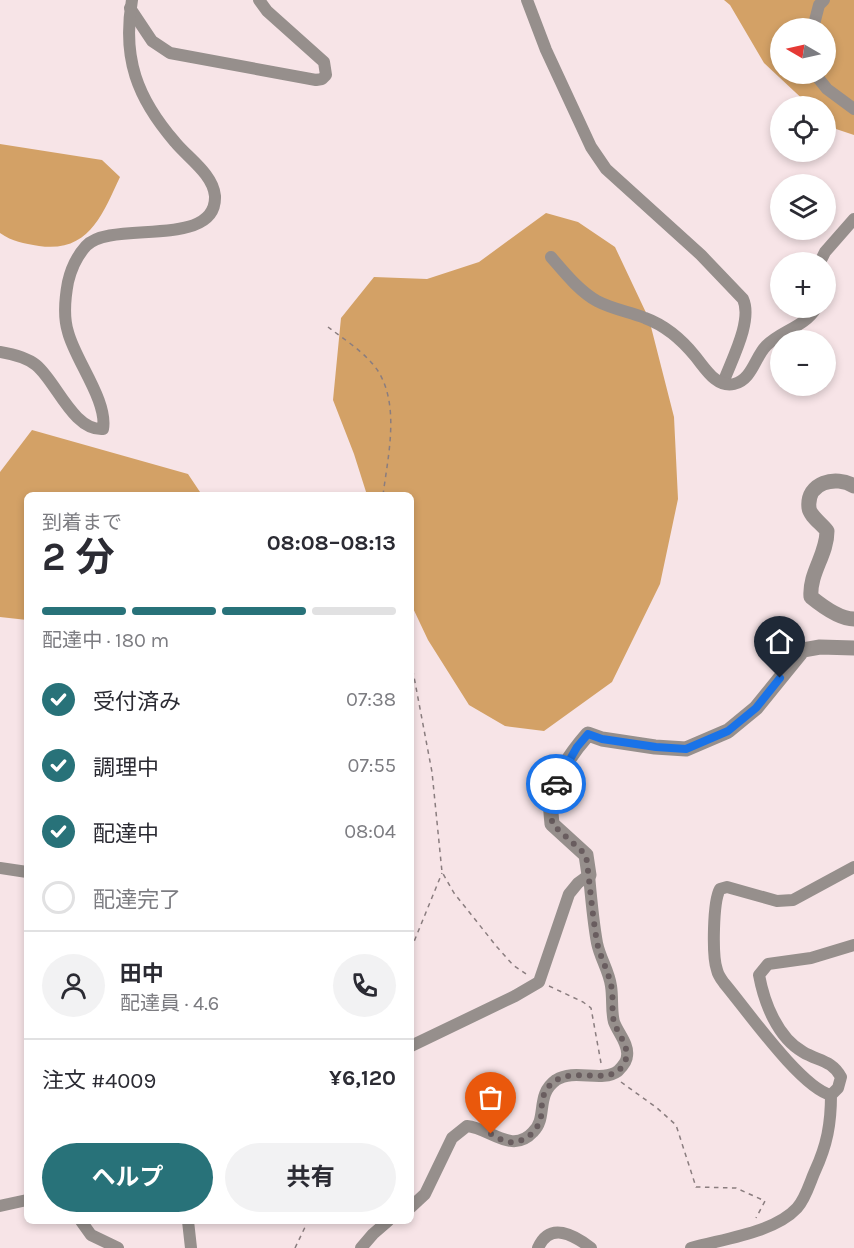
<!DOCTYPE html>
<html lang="ja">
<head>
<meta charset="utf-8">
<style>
  :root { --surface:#fff; --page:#f2f2f3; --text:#2b2b33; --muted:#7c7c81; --line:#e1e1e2; --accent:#287279 }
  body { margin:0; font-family:Karla,"Noto Sans JP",sans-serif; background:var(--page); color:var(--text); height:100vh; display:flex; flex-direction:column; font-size:22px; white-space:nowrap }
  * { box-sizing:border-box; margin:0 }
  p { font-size:20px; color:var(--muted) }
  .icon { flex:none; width:33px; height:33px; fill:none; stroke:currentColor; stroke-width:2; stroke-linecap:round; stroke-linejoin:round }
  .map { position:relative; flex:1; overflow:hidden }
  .panel { position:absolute; left:24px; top:492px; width:390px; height:732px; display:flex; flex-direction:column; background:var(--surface); border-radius:9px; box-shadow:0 3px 9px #0003 }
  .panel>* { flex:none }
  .needle { width:39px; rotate:279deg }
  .buttons { position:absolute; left:770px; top:18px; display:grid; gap:12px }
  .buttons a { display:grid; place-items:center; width:66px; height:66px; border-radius:50%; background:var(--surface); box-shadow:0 3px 9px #0003; font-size:30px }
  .pin { position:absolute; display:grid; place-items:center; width:51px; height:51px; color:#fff; margin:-62px -26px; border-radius:50% 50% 50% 0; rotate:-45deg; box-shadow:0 0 6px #0007 }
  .pin .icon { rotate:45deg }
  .courier { position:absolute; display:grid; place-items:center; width:60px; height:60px; margin:-30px; border:4px solid #1a73e8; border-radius:50%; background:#fff; color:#222; box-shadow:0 2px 8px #0007 }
  .headline em { font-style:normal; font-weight:700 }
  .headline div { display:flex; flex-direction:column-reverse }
  .headline { display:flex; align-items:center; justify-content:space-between; height:102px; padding:0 18px }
  h1 { font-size:39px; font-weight:700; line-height:45px }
  .bar { display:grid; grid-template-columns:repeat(4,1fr); gap:9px 6px; align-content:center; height:72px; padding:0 18px }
  .bar i { height:8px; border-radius:4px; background:var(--line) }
  .bar .on { background:var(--accent) }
  .bar p { grid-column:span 4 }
  .line { display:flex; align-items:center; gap:15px; padding:0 18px; border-top:2px solid var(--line) }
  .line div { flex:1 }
  .round { display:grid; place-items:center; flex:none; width:63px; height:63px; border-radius:32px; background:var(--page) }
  ol { padding:0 18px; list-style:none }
  li { display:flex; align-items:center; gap:18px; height:66px }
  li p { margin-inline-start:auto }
  li .icon { padding:6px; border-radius:50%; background:var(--accent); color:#fff; stroke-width:4 }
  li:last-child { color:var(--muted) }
  li i { width:33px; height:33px; border:3px solid var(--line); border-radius:50% }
  .cta { display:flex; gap:12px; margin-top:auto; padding:12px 18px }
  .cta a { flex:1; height:69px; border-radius:36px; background:var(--accent); color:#fff; font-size:24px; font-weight:700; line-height:69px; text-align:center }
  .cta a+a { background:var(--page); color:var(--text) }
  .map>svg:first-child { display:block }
  .forest { fill:#d3a166; fill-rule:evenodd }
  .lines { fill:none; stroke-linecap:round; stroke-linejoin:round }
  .path { stroke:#8a7d7f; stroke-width:1.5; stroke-dasharray:4.5 4.5; stroke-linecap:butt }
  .minor { stroke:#968f8c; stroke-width:12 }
  .tertiary { stroke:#968f8c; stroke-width:15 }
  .done { stroke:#695d5f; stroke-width:6; stroke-dasharray:0 10.8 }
  .route { stroke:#1a73e8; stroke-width:8 }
</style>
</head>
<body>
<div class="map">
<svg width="854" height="1248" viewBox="0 0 854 1248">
  <rect width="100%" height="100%" fill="#f7e4e7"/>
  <g class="forest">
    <path d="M724,0H854V135L833,128L825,121V106H810L764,63L730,5ZM780,28H825V74H780Z"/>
    <path d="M0,144L102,160L120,177C102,215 89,253 39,246C23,243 13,242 0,233Z"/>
    <path d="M546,213L578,222L615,247L649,319L674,417L678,499L660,584L612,682L544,731L505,726L469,705L428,640L411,604V495H367L354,454L333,400L341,318L374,277L427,279L479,262Z"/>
    <path d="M32,430L188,474L202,495H27V620L0,617V472Z"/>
  </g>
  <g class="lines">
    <g class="path">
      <path d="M328,327C345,340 366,353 378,371C400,406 388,456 383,495"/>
      <path d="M411,661L432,772L442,872L454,893L497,947L513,965L529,976"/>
      <path d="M411,949L442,873"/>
      <path d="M549,986L583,1002L591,1008L601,1063"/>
      <path d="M621,1082L657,1108L676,1125L696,1187L736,1188L765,1201L756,1218"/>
      <path d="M295,1248L308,1221"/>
    </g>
    <g class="minor">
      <path d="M527,0L546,50L591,147L606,169L701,255L743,299C753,321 731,361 723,383"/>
      <path d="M130,8L152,41L170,53L316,80L322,79L326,75L324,62L267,11L259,0"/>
      <path d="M813,28L819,5L824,0"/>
      <path d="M815,74L827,89L854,109"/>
      <path d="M551,257C564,272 579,291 597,301C612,309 630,312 645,318C664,325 682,340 695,356C705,368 716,388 734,384C752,380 755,357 766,346C780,331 805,327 816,308"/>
      <path d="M820,262L825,252L854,219"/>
      <path d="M0,352C12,354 26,357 36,365C56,381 73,431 103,429C108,401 75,360 68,332C63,316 65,298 68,282C71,269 77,256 86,246C111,219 217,250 215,196C213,174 188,158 175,142C137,98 122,58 132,0"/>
      <path d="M0,868L27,872"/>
      <path d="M411,1046L515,996L539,982L569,894L578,883L589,875C591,897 593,921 597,943C600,958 609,971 611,986C613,998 611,1011 614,1022C618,1033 629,1044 627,1056C627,1061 621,1068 618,1071C601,1083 575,1068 556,1080C535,1095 548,1118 533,1132C512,1155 490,1128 467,1126L452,1138L425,1194L411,1207"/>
      <path d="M831,1095C801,1088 746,1009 724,983C721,979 718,975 717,970C712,956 713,901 720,889L727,887L777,901L793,900L854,867"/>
      <path d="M0,1206L27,1200"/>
      <path d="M81,1221L91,1235L118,1248"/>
      <path d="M188,1221L191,1248"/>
      <path d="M361,1248L373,1234L388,1221"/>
      <path d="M538,1248C550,1221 574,1235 591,1248"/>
      <path d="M691,1248C722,1239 774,1233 797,1208C806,1198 810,1182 815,1171C827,1145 831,1124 831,1095L838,1088L841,1077C832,1060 818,1061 803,1052C777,1037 764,1002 759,975L768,964L811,958L854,945"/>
    </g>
    <g class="tertiary">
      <path d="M854,486C836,475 806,482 809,508C810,516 822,524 827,531C827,555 809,573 811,597C822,606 839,619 854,619"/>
      <path d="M589,875L586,855L552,824C551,813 549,800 553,790C560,770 574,750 588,734L602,739L655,747L686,749L728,731L756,708L803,650L820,647L854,648"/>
    </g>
  </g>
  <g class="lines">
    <path class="done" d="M491,1134C496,1136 502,1141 508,1142C523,1144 538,1132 541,1117C542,1108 541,1099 546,1090C565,1061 605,1087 621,1068C635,1051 619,1038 614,1022C611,1010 614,997 611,985C608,970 600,957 597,942C592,913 590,884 586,855L552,824V792L556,784"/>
    <path class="route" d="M556,784L577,747L588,734L602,739L656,747L686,749L728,731L756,708L780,678"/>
  </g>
</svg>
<div class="buttons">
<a><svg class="needle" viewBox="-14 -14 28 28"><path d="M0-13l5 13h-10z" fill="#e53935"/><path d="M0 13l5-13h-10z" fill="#7c7c81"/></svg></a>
<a><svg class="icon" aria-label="locate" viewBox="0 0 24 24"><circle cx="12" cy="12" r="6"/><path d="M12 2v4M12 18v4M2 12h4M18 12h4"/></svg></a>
<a><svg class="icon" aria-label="layers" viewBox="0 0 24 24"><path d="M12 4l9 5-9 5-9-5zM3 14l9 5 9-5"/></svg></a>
<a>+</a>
<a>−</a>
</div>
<div class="pin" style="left:491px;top:1134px;background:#ea580c"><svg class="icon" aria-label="bag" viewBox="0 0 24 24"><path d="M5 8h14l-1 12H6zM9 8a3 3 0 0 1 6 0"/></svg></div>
<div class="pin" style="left:780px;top:678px;background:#1f2937"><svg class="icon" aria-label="home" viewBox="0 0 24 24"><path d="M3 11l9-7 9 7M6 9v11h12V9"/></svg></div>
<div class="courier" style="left:556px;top:784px"><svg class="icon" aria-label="car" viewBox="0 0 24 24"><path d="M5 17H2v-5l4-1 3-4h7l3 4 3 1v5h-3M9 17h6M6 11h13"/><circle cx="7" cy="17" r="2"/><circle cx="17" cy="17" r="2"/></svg></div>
<section class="panel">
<div class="headline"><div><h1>2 分</h1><p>到着まで</p></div><em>08:08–08:13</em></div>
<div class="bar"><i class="on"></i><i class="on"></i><i class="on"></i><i></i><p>配達中 · 180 m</p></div>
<ol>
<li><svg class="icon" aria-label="check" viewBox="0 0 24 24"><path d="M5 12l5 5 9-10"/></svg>受付済み<p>07:38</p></li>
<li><svg class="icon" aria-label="check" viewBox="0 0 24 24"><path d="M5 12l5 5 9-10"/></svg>調理中<p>07:55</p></li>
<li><svg class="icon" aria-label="check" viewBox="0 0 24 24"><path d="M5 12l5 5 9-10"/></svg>配達中<p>08:04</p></li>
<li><i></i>配達完了</li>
</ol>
<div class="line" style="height:108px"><a class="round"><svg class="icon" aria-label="person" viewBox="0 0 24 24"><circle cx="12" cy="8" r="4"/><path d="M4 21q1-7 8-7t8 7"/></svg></a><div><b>田中</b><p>配達員 · 4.6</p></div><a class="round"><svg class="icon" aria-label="phone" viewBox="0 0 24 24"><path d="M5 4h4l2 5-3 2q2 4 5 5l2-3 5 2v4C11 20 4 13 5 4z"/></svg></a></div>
<div class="line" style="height:78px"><div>注文 #4009</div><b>¥6,120</b></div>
<div class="cta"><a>ヘルプ</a><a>共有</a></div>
</section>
</div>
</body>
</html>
